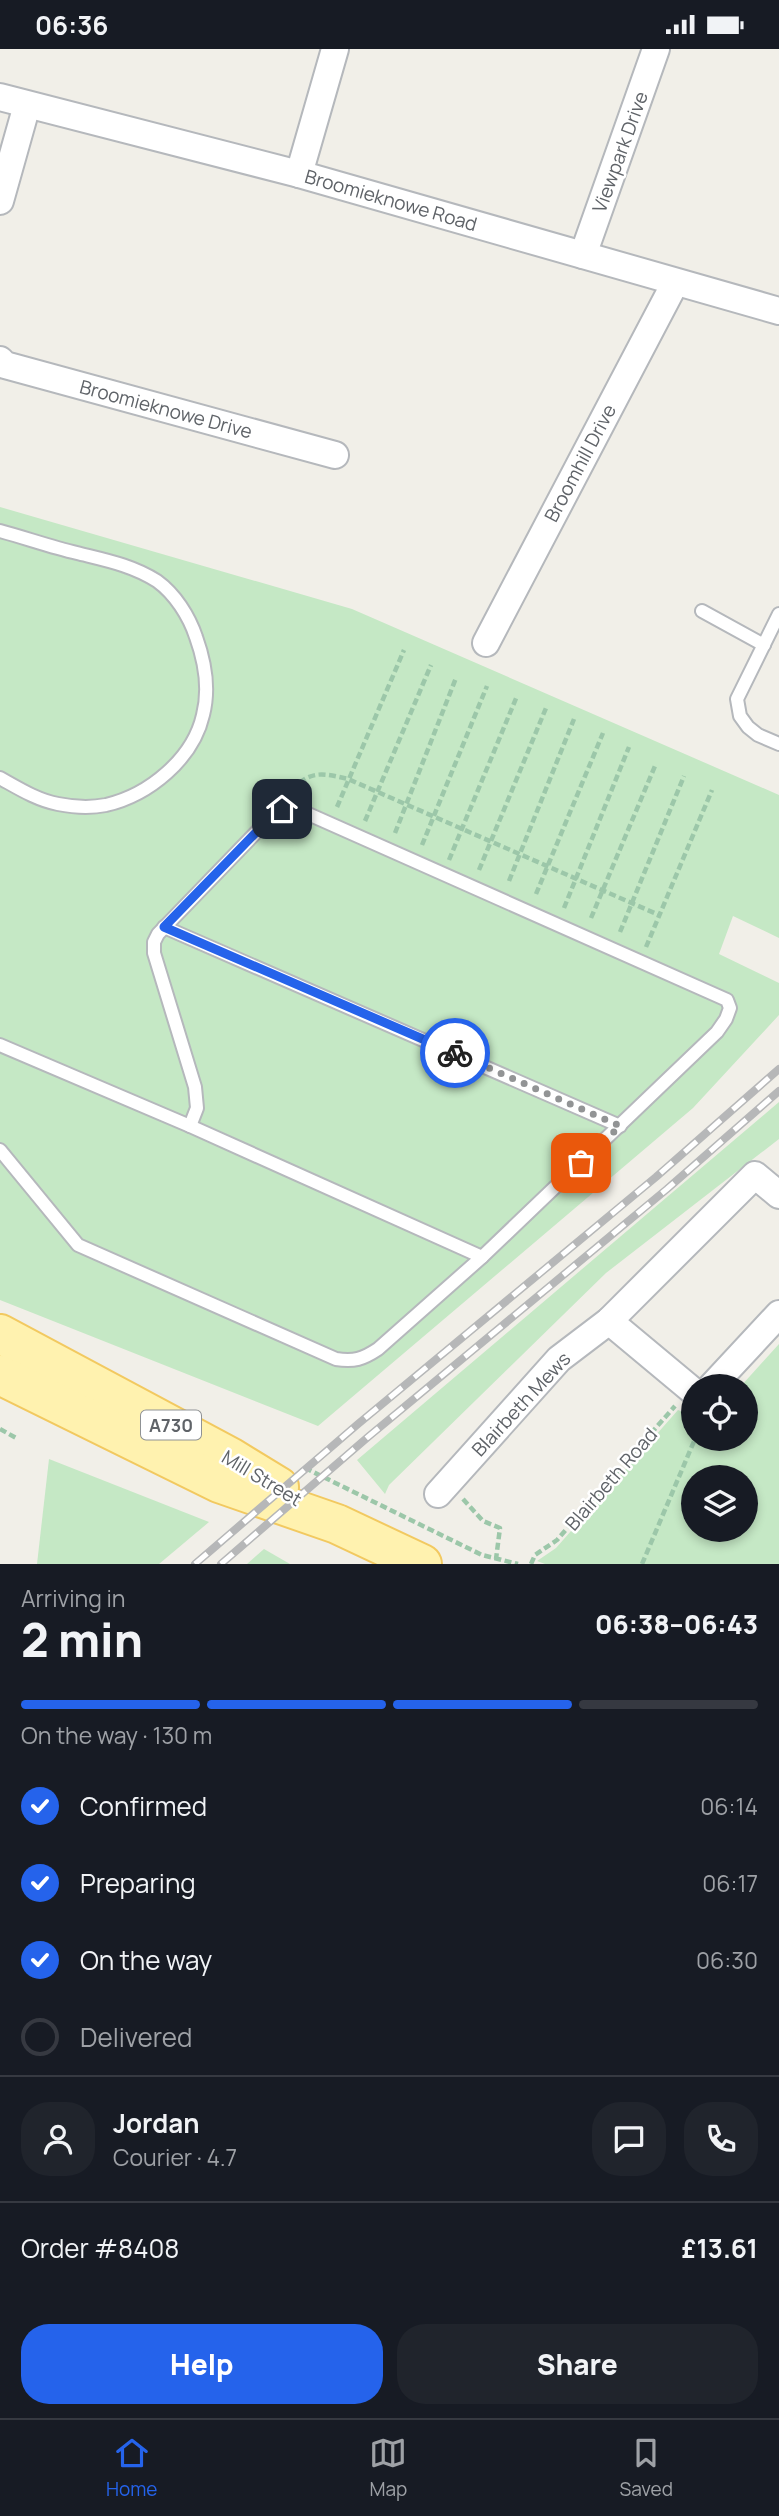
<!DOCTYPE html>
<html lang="en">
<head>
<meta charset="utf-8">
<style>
  :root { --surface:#171b24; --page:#20242c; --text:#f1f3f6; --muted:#9ea1a6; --line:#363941; --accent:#2563eb }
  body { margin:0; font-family:Manrope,sans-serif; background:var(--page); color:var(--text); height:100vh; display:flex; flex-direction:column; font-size:26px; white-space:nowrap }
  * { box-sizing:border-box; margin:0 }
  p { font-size:23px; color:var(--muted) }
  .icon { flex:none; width:38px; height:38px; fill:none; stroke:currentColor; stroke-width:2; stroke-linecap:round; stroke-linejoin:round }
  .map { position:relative; height:1515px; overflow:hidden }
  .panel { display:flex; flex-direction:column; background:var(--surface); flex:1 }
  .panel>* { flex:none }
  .buttons { position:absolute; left:681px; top:1325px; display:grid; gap:14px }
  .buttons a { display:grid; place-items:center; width:77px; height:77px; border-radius:50%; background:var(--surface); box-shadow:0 4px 10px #0003; font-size:35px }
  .pin { position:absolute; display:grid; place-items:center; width:60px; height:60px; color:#fff; margin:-30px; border-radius:14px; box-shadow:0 4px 10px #0006 }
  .courier { position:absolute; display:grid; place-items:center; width:70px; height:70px; margin:-35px; border:5px solid #2563eb; border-radius:50%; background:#fff; color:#222; box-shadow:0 2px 9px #0007 }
  .headline em { font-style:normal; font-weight:800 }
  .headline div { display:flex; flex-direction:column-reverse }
  .headline { display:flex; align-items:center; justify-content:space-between; height:119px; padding:0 21px }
  h1 { font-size:46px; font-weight:800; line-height:52px }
  .bar { display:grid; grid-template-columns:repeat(4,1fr); gap:10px 7px; align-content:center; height:84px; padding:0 21px }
  .bar i { height:9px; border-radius:5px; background:var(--line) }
  .bar .on { background:var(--accent) }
  .bar p { grid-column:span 4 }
  .line { display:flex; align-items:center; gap:18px; padding:0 21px; border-top:2px solid var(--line) }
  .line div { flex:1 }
  .round { display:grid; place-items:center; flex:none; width:74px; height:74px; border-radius:28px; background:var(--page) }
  ol { padding:0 21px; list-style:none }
  li { display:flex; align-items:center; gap:21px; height:77px }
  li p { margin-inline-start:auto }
  li .icon { padding:7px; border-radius:50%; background:var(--accent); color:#fff; stroke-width:4 }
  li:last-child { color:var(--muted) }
  li i { width:38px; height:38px; border:4px solid var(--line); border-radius:50% }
  .action { display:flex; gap:14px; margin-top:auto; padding:14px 21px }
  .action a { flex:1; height:80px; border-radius:28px; background:var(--accent); color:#fff; font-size:28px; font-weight:800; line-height:80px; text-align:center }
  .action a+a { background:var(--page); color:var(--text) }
  .status { display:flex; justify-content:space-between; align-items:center; height:49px; padding:0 35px; background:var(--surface); direction:ltr }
  .status svg { height:19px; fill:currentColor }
  .dock { display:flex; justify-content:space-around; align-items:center; height:98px; border-top:2px solid var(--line); background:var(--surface); font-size:19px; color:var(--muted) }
  .dock a { display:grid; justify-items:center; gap:4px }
  .dock .on { color:var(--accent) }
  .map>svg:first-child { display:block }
  .green { fill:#c5e8c5; fill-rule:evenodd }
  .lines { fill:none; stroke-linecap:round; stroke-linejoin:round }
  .lane-casing { stroke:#b5b8bc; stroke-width:16 }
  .street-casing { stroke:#b5b8bc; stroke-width:30 }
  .primary-casing { stroke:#f2c960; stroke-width:42 }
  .path { stroke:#9cc7a9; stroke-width:4.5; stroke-dasharray:7 3.5; stroke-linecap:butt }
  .lane { stroke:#fff; stroke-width:12 }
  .street { stroke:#fff; stroke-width:26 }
  .primary { stroke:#fff2af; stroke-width:38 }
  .rail-casing { stroke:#b6b7b8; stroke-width:8 }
  .rail { stroke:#fff; stroke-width:5; stroke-dasharray:16; stroke-linecap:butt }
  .done { stroke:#929495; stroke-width:7; stroke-dasharray:0 12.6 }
  .route { stroke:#2563eb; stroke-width:9 }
  .labels { text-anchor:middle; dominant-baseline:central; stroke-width:5; stroke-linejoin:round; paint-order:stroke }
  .shield { fill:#fff; stroke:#8f9295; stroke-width:2 }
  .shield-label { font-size:18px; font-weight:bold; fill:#5f6368 }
  .street-label { font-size:19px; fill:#5f6368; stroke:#fff }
</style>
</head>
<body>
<div class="status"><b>06:36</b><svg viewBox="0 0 49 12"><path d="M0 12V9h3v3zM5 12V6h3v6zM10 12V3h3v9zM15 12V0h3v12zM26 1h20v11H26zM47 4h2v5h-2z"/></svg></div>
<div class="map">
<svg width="779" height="1515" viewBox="0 0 779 1515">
  <rect width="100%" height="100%" fill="#f1efe8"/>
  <g class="green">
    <path d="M0,458L352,560L779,746V889L733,867L719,905L779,934V966L693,1059L318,1377L0,1251Z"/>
    <path d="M779,1053V1090L606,1224L389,1436L385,1445L357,1411Z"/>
    <path d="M779,1295V1515H545L537,1512L556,1499L678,1361L693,1367V1390H746V1337H741ZM693,1428H746V1480H693Z"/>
    <path d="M49,1410L209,1473L159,1515H37Z"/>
    <path d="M264,1500L290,1515H247Z"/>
  </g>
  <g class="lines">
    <g class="lane-casing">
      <g id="lane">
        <path d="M0,482C26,489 51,498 77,504C105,511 132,516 157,532C175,545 189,567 196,588C205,613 210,639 203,666C193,710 149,746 106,756C91,759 73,758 58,755C37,751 18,739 0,729"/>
        <path d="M702,562L764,596"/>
        <path d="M779,565L737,650L740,667L748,678L758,686L779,695"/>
        <path d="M164,878L620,1077"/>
        <path d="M0,996L190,1077L482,1208L378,1300C363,1310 354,1313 336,1310L78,1196L0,1101"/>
        <path d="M190,1077L197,1059L195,1038L154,904V893L158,885L271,768C284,759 291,758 306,764L727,951L730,959L726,970L717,983L482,1208"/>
      </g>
    </g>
    <g class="street-casing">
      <g id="street">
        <path d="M0,48L299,125L779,262"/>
        <path d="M299,125L335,0"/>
        <path d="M0,152L27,56"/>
        <path d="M583,206L656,0"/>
        <path d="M0,311L5,316L335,406"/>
        <path d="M486,594L675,234"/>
        <path d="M609,1272L693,1342"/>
        <path d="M712,1337L779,1265"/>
        <path d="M438,1445L559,1310L609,1272L755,1126L779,1146"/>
      </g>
    </g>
    <g class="primary-casing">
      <g id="primary">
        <path d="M0,1285L230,1408L279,1438"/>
        <path d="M0,1326L219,1434L337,1475L422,1515"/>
      </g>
    </g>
    <g class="path">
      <path d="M292,741C310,721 323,724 348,730L659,866"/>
      <path d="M337,758L404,601"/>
      <path d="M365,772L431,616"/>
      <path d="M395,784L456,629"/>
      <path d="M422,796L487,637"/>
      <path d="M449,811L517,647"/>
      <path d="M479,821L546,659"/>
      <path d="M509,832L574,670"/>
      <path d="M536,845L603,684"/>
      <path d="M564,859L629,698"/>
      <path d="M591,869L655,717"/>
      <path d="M620,883L684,727"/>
      <path d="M646,898L712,741"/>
      <path d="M0,1380L18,1390"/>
      <path d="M305,1419L482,1506L518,1515"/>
      <path d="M463,1450L483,1472L500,1479L496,1510"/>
      <path d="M531,1515L535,1506L557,1491L675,1357"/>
      <path d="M642,1515L695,1390"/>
    </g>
    <use href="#lane" class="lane"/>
    <use href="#street" class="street"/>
    <use href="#primary" class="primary"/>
    <g class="rail-casing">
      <g id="rail">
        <path d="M195,1515L358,1375L656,1128L779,1020"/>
        <path d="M221,1515L368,1388L667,1140L779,1042"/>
      </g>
    </g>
    <use href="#rail" class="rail"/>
  </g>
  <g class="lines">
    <path class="done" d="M455,1004L620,1077L581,1114"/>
    <path class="route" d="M282,760L271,768L164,878L455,1004"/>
  </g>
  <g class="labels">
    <rect class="shield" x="141" y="1361.5" width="60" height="29" rx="5"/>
    <g class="shield-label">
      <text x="171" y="1376">A730</text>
    </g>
    <g class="street-label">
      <text transform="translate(620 103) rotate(-70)">Viewpark Drive</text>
      <text transform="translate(391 151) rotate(16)">Broomieknowe Road</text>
      <text transform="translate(166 360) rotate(15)">Broomieknowe Drive</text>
      <text transform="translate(580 414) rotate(-62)">Broomhill Drive</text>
      <text transform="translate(521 1355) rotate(-47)">Blairbeth Mews</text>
      <text transform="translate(262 1429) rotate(31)">Mill Street</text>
      <text transform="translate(611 1430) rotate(-49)">Blairbeth Road</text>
    </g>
  </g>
</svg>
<div class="buttons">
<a><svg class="icon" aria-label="locate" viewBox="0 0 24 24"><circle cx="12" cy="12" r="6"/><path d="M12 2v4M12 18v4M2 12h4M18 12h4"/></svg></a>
<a><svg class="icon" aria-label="layers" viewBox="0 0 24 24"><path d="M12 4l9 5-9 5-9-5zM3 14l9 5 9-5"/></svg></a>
</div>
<div class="pin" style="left:581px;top:1114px;background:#ea580c"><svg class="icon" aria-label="bag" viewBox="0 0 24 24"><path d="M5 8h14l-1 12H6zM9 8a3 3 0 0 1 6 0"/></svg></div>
<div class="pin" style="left:282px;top:760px;background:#1f2937"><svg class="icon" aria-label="home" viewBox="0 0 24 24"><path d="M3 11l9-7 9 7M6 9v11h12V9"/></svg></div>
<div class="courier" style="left:455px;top:1004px"><svg class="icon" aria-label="bike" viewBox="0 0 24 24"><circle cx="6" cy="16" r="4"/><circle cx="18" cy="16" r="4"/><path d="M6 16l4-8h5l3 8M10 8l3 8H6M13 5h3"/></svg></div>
</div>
<section class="panel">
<div class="headline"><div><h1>2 min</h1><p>Arriving in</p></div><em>06:38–06:43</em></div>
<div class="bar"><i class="on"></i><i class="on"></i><i class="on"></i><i></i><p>On the way · 130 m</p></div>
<ol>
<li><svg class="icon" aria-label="check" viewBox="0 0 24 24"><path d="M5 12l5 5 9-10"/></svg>Confirmed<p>06:14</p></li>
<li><svg class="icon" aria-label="check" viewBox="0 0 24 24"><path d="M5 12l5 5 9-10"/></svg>Preparing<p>06:17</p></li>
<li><svg class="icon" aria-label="check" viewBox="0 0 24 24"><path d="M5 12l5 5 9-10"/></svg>On the way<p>06:30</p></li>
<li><i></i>Delivered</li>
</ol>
<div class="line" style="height:126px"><a class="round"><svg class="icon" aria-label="person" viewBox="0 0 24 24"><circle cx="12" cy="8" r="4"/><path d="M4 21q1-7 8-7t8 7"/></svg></a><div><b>Jordan</b><p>Courier · 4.7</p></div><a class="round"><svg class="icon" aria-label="chat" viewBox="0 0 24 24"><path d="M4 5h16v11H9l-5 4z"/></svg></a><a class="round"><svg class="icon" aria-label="phone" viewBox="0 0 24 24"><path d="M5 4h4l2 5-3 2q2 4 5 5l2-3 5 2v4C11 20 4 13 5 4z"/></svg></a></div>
<div class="line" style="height:91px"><div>Order #8408</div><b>£13.61</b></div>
<div class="action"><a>Help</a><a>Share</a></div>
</section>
<nav class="dock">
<a class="on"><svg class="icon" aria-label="home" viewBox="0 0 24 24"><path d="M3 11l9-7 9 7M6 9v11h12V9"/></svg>Home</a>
<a><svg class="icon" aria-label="map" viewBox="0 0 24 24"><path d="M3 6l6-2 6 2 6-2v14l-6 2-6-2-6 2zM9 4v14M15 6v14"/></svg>Map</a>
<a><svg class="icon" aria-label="saved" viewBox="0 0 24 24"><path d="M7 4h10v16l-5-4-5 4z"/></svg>Saved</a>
</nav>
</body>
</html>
